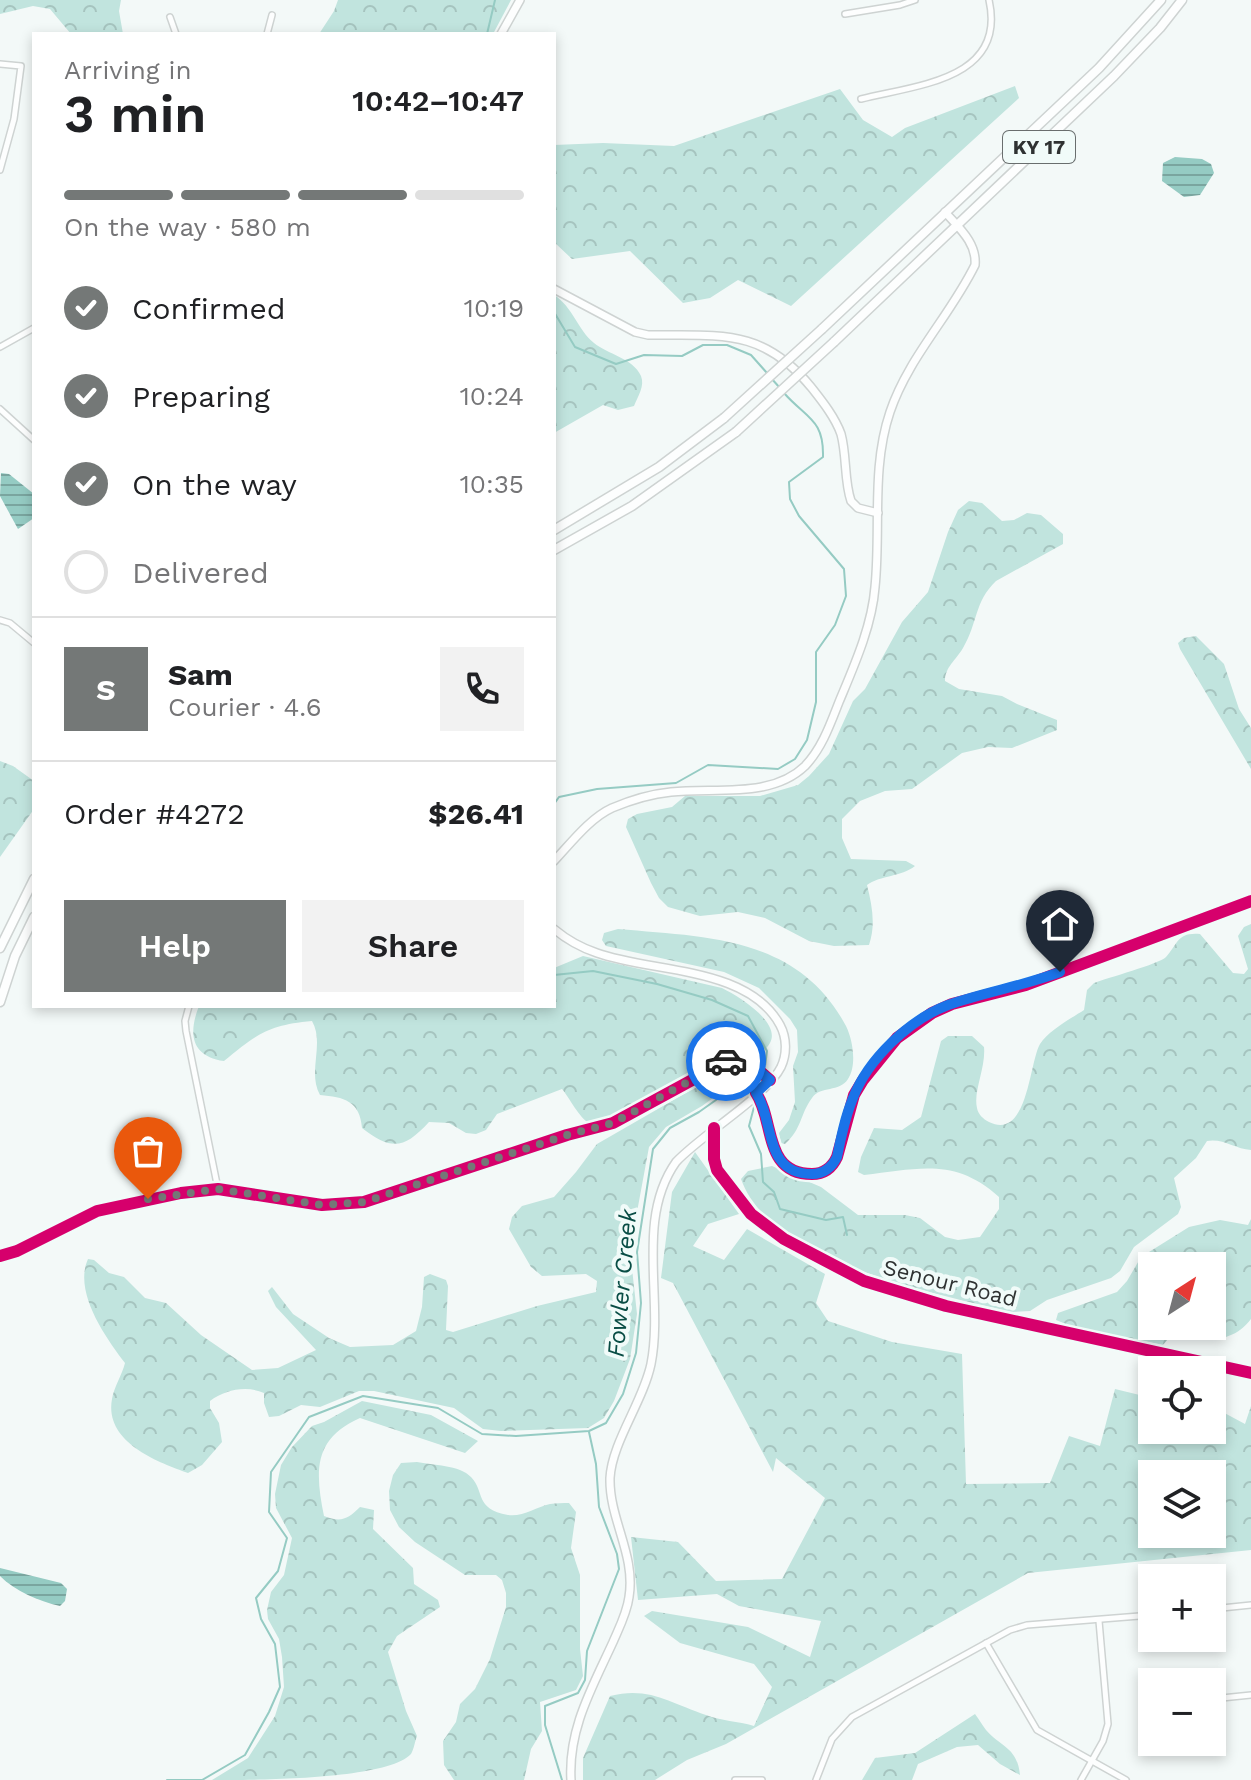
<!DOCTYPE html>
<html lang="en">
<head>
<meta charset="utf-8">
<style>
  :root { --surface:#fff; --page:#f2f2f2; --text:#202124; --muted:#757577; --line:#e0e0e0; --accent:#747877 }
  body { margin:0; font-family:"Work Sans",sans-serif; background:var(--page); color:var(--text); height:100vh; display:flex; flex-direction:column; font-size:30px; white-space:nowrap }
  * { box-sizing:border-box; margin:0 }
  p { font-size:26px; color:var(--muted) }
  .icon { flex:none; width:44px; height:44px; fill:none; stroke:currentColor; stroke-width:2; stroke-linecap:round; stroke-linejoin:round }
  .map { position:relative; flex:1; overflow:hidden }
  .side { position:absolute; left:32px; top:32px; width:524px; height:976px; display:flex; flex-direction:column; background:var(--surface); border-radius:0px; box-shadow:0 4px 12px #0003 }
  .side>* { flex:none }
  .needle { width:52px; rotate:36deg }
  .tools { position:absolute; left:1138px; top:1252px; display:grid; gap:16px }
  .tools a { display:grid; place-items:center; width:88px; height:88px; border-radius:0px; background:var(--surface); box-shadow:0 4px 12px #0003; font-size:40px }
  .pin { position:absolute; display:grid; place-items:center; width:68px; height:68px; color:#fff; margin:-82px -34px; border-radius:50% 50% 50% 0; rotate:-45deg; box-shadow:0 0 8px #0007 }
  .pin .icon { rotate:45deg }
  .courier { position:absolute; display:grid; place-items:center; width:80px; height:80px; margin:-40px; border:6px solid #1a73e8; border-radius:50%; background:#fff; color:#222; box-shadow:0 2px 10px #0007 }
  .head em { font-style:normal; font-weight:600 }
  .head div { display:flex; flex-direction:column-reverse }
  .head { display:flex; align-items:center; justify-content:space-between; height:136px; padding:0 32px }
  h1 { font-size:52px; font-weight:600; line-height:60px }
  .bar { display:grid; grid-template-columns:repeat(4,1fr); gap:12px 8px; align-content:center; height:96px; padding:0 32px }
  .bar i { height:10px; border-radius:6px; background:var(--line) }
  .bar .current { background:var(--accent) }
  .bar p { grid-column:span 4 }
  .line { display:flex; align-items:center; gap:20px; padding:0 32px; border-top:2px solid var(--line) }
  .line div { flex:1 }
  .round { display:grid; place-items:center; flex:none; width:84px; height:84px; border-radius:0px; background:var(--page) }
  ol { padding:0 32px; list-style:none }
  li { display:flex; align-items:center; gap:24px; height:88px }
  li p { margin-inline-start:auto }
  li .icon { padding:8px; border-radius:50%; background:var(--accent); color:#fff; stroke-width:4 }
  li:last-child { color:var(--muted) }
  li i { width:44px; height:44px; border:4px solid var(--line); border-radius:50% }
  .action { display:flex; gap:16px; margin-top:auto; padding:16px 32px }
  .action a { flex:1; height:92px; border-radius:0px; background:var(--accent); color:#fff; font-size:32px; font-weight:600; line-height:92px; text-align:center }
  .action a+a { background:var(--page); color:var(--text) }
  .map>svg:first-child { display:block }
  .forest { fill:url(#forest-crowns); fill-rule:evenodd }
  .water { fill:url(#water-rules) }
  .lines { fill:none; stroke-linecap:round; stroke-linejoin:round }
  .stream { stroke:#95cbc3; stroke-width:2 }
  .street-casing { stroke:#ced3d2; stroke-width:8 }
  .secondary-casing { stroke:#ced3d2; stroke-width:10 }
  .primary-casing { stroke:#ced3d2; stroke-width:11 }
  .street { stroke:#fdfefe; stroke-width:5 }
  .secondary { stroke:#fdfefe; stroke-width:7 }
  .primary { stroke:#fdfefe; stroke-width:8 }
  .primary-bridge-casing { stroke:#ced3d2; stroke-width:11; stroke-linecap:butt }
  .primary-bridge { stroke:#fdfefe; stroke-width:8 }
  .cycleway-casing { stroke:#f1fbf9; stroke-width:17 }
  .cycleway { stroke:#d6006c; stroke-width:12 }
  .done { stroke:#747877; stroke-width:8; stroke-dasharray:0 14.4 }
  .route { stroke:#1a73e8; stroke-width:10 }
  .labels { text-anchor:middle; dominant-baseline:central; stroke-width:8; stroke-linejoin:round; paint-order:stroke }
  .shield { fill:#f1fbf9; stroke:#696e6e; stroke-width:2 }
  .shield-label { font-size:20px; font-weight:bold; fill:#2f3232 }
  .street-label { font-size:22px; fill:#2f3232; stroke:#f1fbf9 }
  .water-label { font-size:24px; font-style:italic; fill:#094d45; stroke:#f1fbf9 }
</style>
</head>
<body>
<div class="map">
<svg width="1251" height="1780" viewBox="0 0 1251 1780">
  <defs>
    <pattern id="forest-crowns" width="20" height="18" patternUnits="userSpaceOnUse" patternTransform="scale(2)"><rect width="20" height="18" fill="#c1e4de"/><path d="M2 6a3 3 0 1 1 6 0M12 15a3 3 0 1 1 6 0" fill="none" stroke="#a6c4bf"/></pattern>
    <pattern id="water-rules" width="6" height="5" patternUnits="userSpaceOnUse" patternTransform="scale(2)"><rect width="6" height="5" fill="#95cbc3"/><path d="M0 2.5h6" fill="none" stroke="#7aa59f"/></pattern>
  </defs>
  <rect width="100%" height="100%" fill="#f3f9f8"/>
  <g class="forest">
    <path d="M0,0H121L119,11L123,34H71L50,9L33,6L0,14Z"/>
    <path d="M338,0H511L493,34H319L334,11Z"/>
    <path d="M1015,86L1019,98L791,306L738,280L710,298L683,303L630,251L572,259L554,242V145L603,143L674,146L840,89L863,120L892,137L905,128Z"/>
    <path d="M554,295C573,307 577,329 594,343C607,354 633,358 641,376C645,386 638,396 634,406L618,410L603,405L554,433Z"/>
    <path d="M969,501L982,503L1002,521L1014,520L1027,513L1041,515L1063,534V544L996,581C974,602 978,623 963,648C956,660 945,667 945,681L959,689L1002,696L1017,704L1057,720V730L1012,748L988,747L962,753L912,789L885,791L860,801L842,819V838L851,859L906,861L915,866C901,877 881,875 867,885C872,905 876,925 869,945L834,946L809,941L765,918L738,912L700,916L668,907L659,898L651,883L626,827L628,819L637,814L672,807L685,796H760L798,785L809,776L829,754L853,701L865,689L902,622L928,592L948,532L958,510Z"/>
    <path d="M1196,636L1224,664L1239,709L1251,728V769L1180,649L1178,643L1184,638Z"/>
    <path d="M0,761L13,766L34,781V809L0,857Z"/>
    <path d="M1251,924V1150C1235,1149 1223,1138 1207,1141L1196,1158L1174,1178L1181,1207L1178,1214L1134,1247L1120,1271L1111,1278L1047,1300L1030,1311L1011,1312C934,1293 770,1262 741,1179L748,1171L772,1166L821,1187L858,1215H905L920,1218L945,1237L958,1240L980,1237L999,1209V1197C955,1157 918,1169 864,1175L858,1172L861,1157L874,1128L902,1130L921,1117L941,1041L948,1036H972L984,1047C986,1068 973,1091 977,1108C978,1114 983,1119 989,1122C1028,1141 1029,1063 1040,1044C1048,1031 1070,1019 1084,1010L1087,990L1094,983C1107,978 1159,964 1166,957C1178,944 1177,932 1200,934L1233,973L1244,974L1248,969L1238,936L1244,927Z"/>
    <path d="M618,929C707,937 798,936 846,1026C853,1040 857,1066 848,1079C839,1093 821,1085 812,1098C800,1114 802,1129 785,1144L781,1143L779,1133L789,1120L795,1102L793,1066L798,1052L797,1030L790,1019L759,988L724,972L606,946L602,940L604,933Z"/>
    <path d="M583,956L722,988C740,997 795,1030 761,1052C750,1060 736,1051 725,1055C718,1057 710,1064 704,1067C686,1078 669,1088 651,1098C635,1107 608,1125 588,1122C581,1120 568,1096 562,1089L497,1114L486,1130L476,1134L466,1133L449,1123L429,1122C404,1149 392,1151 362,1128C360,1101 344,1097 320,1095C307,1072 325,1044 312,1021C268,1025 257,1034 224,1061C191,1056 188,1034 199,1006H554V968Z"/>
    <path d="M729,1068L747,1071V1073L702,1106L666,1127L649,1147L630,1250L637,1314L630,1359L614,1401L604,1418L588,1428L501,1431L483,1429L454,1408L374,1391H359L320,1407L301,1405L279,1416L269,1417L264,1403V1393C246,1385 225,1390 210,1401V1408L219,1423L222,1442L202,1465L188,1473C157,1462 104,1442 112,1399C114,1387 122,1375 125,1363C106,1338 73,1292 88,1259L94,1260L109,1273L124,1277L145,1298L166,1303L201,1335L252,1370L278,1368L316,1350L276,1307L268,1291L272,1287L293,1314L329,1338L350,1347L393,1345L416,1331L422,1307L424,1277L430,1274L446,1280L448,1286L446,1330L453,1332L537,1306L596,1292L597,1281L586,1274L542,1276L531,1267L509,1229L512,1217L522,1206L554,1197L576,1172L597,1144Z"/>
    <path d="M695,1152L739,1214L708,1224L693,1246L724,1260L747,1229L825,1274L816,1303L828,1321L892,1342L962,1354L966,1484L1050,1483L1069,1436L1100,1446L1115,1389L1152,1398V1430H1212V1419L1217,1409L1245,1424L1251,1406V1550L1028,1573L726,1744L687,1760L655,1780H583V1758L610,1696C649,1686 670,1703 706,1715C721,1721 738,1721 754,1726L772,1687L754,1664L680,1643L644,1616L652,1611L748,1627L810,1657L821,1621L739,1606L717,1594L638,1600L631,1537L678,1542L716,1581L782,1579L825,1498L776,1458L773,1472L673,1283L661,1278L672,1192ZM1152,1474H1212V1534H1152Z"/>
    <path d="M1251,1219V1319C1230,1347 1199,1339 1169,1338L1163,1345L1073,1327L1056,1320L1058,1313L1117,1292L1127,1281L1141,1257L1189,1227L1220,1220L1248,1225ZM1152,1266H1212V1326H1152Z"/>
    <path d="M362,1401L431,1415L478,1441L465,1453L360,1418C313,1439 315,1471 324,1516C341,1523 348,1519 360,1507L374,1510L373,1529L413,1568L414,1584L438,1600L440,1607L397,1636L388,1652L406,1711L417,1736C415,1741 414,1749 411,1754C387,1780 255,1780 212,1780L248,1758L275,1716L284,1687L282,1657L279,1639L268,1619L267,1610L271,1592L284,1575L292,1538L276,1508L275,1494L281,1465L292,1447L312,1426L324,1422Z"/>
    <path d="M417,1462C432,1465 460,1465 471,1477C485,1491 474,1509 508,1515C523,1517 536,1507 550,1504C556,1503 563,1503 569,1503L576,1512L571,1548L580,1575V1649L583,1676L576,1690L540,1702L542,1731L531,1749L524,1780H454L444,1765L443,1741L456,1722L460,1704L475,1689L490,1659L506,1607V1593L502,1580L496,1575H465L415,1542L399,1527L390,1510L389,1491L393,1475L401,1463Z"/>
    <path d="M975,1714C979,1719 982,1725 986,1730C1002,1748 1017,1747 1020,1775L1000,1764L978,1745L957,1747L918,1764L912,1780H862L875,1758L915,1753Z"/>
  </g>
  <g class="water">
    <path d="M1175,157L1202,159L1211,164L1214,173L1200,195L1184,197L1162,181L1163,163Z"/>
    <path d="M1,473L9,474L34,494V518L18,529L0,496Z"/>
    <path d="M0,1568L61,1583L67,1589L65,1601L60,1606C38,1601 15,1591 0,1576Z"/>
  </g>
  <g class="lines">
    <g class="stream">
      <path d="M487,34L495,0"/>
      <path d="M554,312L575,347L616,364L644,355L682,356L703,345H727L751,355L767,373"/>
      <path d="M771,378L780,388"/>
      <path d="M554,804L559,797L597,789L676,783L708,765L778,769L795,759L807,740L816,702V652L835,625L846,596L844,569L799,516L790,499L789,482L823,457C824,419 807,419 784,393"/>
      <path d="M554,975L593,971L657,984L712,1000L748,1016L767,1051L765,1066L762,1068"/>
      <path d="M754,1107L749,1126L761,1154L763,1182L774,1192L780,1209L826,1220L843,1217L847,1235"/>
      <path d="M167,1780H202L245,1755L269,1712L280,1687L275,1644L261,1619L256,1598L278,1571L287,1538L269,1512L271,1472L309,1417L363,1396L438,1408L482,1434L516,1436L589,1431L606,1423L623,1394L636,1353L641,1303L637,1252L653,1149L670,1128L699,1112L757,1071"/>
      <path d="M562,1780L545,1725V1706L578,1693L585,1680L587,1651L619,1569L617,1554L599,1507L596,1464L589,1432"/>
    </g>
    <g class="street-casing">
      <g id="street">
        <path d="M845,14L900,5L915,0"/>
        <path d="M170,17L176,34"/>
        <path d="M267,34L272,15"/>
        <path d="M0,64L21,66L14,119L0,170"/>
        <path d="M861,99C916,85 1007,80 989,0"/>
        <path d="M0,347L34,328"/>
        <path d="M0,409L34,440"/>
        <path d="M0,620L10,623L34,643"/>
        <path d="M189,1006L185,1021L186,1031L218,1189"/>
        <path d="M757,1094C775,1122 763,1174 813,1174C825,1174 832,1167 837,1157L854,1095L863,1080L897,1038L932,1013L952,1004L1026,985L1251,901"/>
        <path d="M1212,1609L1251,1605"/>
        <path d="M986,1643L1037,1730L1126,1780"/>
        <path d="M1212,1699L1251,1695"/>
        <path d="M735,1780H762"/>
        <path d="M816,1780L832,1739L852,1717L1010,1630L1027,1625L1152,1615"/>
        <path d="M1081,1780L1103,1741L1108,1724L1099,1621"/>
      </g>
    </g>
    <g class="secondary-casing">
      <g id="secondary">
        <path d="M501,34L520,0"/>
        <path d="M554,289L635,332L648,335C719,336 762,327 811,387C822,401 835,417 841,434C847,456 844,481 851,501L858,508L878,513"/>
        <path d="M554,861C571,843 590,818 612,808C631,800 651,794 671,792C714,787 771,799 805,766C822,748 830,725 839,702C854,666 872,626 875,587C881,529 871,468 890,412C908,358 950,316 975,265C977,243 959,228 945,212"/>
        <path d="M554,929C566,939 582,948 597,953C653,973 748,966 780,1025C787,1038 787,1054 781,1067C766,1097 702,1134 676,1162C635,1220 664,1298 651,1364C643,1402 612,1442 610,1478C609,1519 636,1555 629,1597C627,1613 619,1628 613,1642C592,1688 568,1729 571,1780"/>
        <path d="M714,1128V1159L717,1170L751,1214L784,1239L864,1281L946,1306L1251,1373"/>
        <path d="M0,1256L17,1251L97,1211L181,1193L218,1189L322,1205L364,1202L567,1135L613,1123L729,1060L750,1063L770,1080"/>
      </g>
    </g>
    <g class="primary-casing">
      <g id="primary">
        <path d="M822,329L1099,68L1161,0"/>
        <path d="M834,342L1114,76L1160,28L1182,0"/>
        <path d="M554,530L659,467L724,418"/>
        <path d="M554,550L632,506L736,432"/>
        <path d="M0,948L34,879"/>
        <path d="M0,1002L15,956L34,917"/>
      </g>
    </g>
    <use href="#street" class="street"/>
    <use href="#secondary" class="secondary"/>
    <use href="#primary" class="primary"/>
    <g class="primary-bridge-casing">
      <g id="primary-bridge">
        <path d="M724,418L822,329"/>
        <path d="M736,432L834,342"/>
      </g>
    </g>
    <use href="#primary-bridge" class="primary-bridge"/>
    <g class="cycleway-casing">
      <g id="cycleway">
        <path d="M756,1093C775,1121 763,1174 812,1174C824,1174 832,1168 837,1157L854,1095L863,1080L897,1038L932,1013L952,1004L1026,985L1251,901"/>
        <path d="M714,1128V1159L717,1170L751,1214L784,1239L864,1281L946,1306L1251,1373"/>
        <path d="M0,1256L17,1251L97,1211L181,1193L218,1189L322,1205L364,1202L567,1135L613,1123L729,1060L750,1063L770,1080"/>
      </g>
    </g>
    <use href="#cycleway" class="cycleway"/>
  </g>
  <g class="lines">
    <path class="done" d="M148,1199L218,1189L322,1205L364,1202L567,1135L613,1123L726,1061"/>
    <path class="route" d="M726,1061L750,1063L770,1080L756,1093C775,1121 763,1174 812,1174C824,1174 832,1167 837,1157C841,1137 845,1117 853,1098C868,1059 909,1020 948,1005C984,992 1023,986 1060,972"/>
  </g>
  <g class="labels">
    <rect class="shield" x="1003" y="131" width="72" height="32" rx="6"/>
    <g class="shield-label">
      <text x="1039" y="147">KY 17</text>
    </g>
    <g class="street-label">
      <text transform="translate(950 1283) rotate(14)">Senour Road</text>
    </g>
    <g class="water-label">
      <text transform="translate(622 1283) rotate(-85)">Fowler Creek</text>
    </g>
  </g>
</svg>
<div class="tools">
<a><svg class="needle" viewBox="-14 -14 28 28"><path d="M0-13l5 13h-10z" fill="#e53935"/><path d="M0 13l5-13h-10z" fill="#757577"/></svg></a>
<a><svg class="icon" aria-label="locate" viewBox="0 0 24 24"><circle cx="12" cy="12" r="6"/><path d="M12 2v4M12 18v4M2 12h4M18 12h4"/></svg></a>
<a><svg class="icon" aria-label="layers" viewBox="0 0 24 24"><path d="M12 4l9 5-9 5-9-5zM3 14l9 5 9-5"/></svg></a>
<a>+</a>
<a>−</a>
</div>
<div class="pin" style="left:148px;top:1199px;background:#ea580c"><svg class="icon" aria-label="bag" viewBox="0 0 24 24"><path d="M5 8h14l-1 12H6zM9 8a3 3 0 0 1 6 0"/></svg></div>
<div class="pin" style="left:1060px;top:972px;background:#1f2937"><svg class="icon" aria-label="home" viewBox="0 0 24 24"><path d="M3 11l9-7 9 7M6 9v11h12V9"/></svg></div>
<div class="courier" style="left:726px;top:1061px"><svg class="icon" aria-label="car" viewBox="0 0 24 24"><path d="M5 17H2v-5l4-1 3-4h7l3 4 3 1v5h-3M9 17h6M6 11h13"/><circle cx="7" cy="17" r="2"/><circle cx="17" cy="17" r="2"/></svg></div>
<section class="side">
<div class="head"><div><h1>3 min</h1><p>Arriving in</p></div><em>10:42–10:47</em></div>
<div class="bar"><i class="current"></i><i class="current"></i><i class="current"></i><i></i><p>On the way · 580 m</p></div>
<ol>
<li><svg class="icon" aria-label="check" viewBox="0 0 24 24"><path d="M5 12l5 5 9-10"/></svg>Confirmed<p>10:19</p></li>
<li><svg class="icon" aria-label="check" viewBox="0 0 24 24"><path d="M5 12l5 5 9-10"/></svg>Preparing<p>10:24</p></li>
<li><svg class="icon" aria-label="check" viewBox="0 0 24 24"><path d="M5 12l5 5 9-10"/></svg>On the way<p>10:35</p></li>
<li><i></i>Delivered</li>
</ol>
<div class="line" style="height:144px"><b class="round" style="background:var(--accent);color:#fff">S</b><div><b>Sam</b><p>Courier · 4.6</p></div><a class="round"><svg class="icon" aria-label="phone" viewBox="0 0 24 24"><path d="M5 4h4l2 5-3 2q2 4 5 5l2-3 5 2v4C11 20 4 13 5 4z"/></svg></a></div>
<div class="line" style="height:104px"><div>Order #4272</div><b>$26.41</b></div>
<div class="action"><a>Help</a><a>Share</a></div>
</section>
</div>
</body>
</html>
